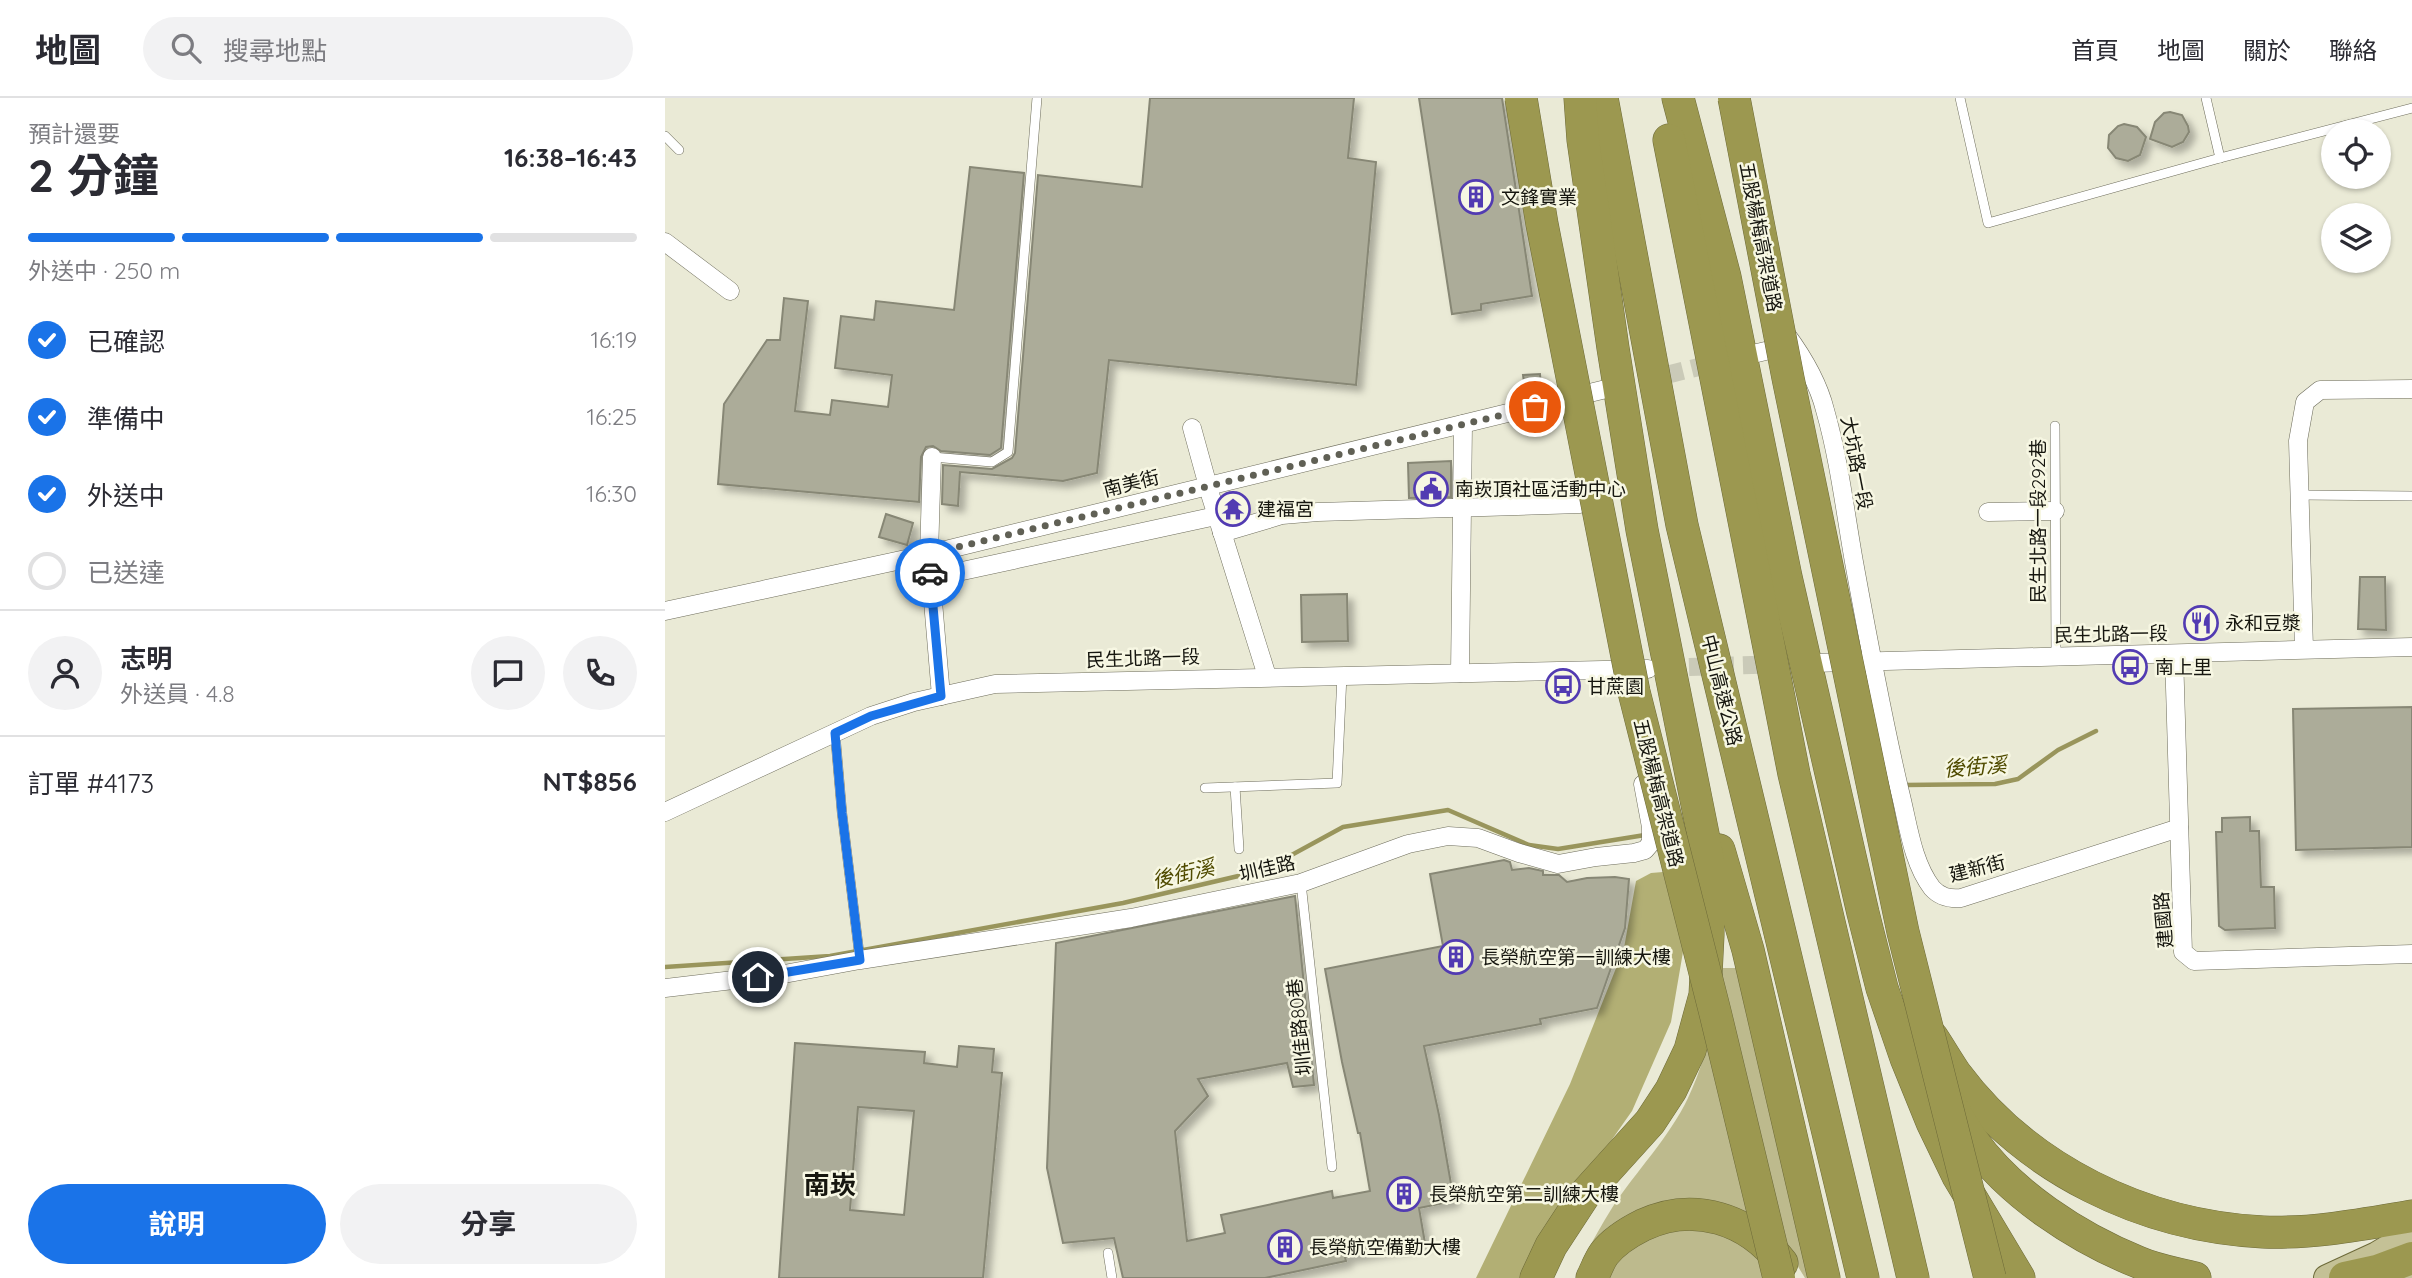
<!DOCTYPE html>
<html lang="zh-TW">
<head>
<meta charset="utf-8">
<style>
  :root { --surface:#fff; --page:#f2f2f3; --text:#2b2b33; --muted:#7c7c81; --line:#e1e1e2; --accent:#1a73e8 }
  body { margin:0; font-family:Quicksand,"Noto Sans TC",sans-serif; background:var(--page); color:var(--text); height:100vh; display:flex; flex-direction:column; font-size:26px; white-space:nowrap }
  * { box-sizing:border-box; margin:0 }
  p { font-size:23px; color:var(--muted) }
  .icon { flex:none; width:38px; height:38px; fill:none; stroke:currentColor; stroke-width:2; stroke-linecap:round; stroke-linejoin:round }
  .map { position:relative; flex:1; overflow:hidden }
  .side { display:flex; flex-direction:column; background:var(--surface); width:665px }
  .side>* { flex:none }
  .controls { position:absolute; left:1656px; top:21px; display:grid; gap:14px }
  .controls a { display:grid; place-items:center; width:70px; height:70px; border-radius:50%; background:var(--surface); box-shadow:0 2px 5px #0004; font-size:35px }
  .pin { position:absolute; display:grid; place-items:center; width:60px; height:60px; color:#fff; margin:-30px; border:4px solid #fff; border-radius:50%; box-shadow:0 2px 7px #0007 }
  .courier { position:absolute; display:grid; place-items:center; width:70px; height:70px; margin:-35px; border:5px solid #1a73e8; border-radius:50%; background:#fff; color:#222; box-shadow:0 2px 9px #0007 }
  .summary em { font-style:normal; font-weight:700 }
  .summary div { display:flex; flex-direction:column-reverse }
  .summary { display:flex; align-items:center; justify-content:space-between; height:119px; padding:0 28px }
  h1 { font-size:46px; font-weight:700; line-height:52px }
  .bar { display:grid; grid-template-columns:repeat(4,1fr); gap:10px 7px; align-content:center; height:84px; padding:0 28px }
  .bar i { height:9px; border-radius:5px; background:var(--line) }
  .bar .current { background:var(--accent) }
  .bar p { grid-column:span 4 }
  .line { display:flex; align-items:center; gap:18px; padding:0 28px; border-top:2px solid var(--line) }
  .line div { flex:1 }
  .round { display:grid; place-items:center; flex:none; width:74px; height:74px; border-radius:37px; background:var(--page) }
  ol { padding:0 28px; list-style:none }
  li { display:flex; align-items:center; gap:21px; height:77px }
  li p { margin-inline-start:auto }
  li .icon { padding:7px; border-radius:50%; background:var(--accent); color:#fff; stroke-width:4 }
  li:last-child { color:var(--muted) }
  li i { width:38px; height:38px; border:4px solid var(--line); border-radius:50% }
  .button { display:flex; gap:14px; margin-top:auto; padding:14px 28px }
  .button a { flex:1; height:80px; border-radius:42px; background:var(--accent); color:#fff; font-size:28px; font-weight:700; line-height:80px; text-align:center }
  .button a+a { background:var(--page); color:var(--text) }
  header { display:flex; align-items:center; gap:42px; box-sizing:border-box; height:98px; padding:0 35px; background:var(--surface); border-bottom:2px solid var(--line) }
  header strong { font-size:33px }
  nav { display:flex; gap:38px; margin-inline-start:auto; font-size:24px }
  .search { width:490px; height:63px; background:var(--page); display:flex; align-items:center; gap:18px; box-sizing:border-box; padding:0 24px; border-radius:38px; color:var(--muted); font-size:26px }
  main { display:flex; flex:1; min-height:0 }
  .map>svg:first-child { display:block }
  .green { fill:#bdba8d }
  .forest { fill:#b2af74 }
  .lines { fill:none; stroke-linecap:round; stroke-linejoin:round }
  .stream { stroke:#99955c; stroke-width:4.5 }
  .building { fill:#acac99; stroke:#878775; stroke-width:2; fill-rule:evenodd; filter:url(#shadow) }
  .street-tunnel { stroke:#cacab8; stroke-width:18; stroke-dasharray:18 9; stroke-linecap:butt }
  .lane-casing { stroke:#6e6d5c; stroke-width:10 }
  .street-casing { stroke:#6e6d5c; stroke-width:19 }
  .primary-casing { stroke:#6d6a39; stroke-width:28 }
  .highway-casing { stroke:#6d6a39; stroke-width:33 }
  .lane { stroke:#fff; stroke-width:9 }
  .street { stroke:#fff; stroke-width:18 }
  .primary { stroke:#c4c196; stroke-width:26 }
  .highway { stroke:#9c9850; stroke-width:32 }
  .highway-bridge-casing { stroke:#6d6a39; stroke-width:33; stroke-linecap:butt }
  .highway-bridge { stroke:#9c9850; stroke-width:32 }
  .done { stroke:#606055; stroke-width:7; stroke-dasharray:0 12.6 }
  .route { stroke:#1a73e8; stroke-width:9 }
  .labels { text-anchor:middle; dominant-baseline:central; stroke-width:5; stroke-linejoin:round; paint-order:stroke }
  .poi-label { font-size:19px; fill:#16160f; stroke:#f7f7e3; text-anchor:start }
  .street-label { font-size:19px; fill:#16160f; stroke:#f7f7e3 }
  .water-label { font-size:21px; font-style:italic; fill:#504b00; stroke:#f7f7e3 }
  .district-label { font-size:26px; font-weight:bold; fill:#16160f; stroke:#f7f7e3 }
</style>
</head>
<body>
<header>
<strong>地圖</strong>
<div class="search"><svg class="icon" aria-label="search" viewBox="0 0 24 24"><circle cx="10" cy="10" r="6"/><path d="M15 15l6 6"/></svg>搜尋地點</div>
<nav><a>首頁</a><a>地圖</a><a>關於</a><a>聯絡</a></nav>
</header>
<main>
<section class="side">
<div class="summary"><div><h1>2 分鐘</h1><p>預計還要</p></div><em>16:38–16:43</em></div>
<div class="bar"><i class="current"></i><i class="current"></i><i class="current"></i><i></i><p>外送中 · 250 m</p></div>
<ol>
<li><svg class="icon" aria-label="check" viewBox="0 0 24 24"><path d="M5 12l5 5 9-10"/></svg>已確認<p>16:19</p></li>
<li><svg class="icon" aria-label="check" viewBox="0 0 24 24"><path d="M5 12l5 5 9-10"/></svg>準備中<p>16:25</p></li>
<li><svg class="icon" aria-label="check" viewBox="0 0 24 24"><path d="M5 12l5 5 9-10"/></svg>外送中<p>16:30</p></li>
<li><i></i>已送達</li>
</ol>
<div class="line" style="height:126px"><a class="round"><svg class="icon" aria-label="person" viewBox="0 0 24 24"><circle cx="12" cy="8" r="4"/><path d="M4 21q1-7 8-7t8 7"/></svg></a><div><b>志明</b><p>外送員 · 4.8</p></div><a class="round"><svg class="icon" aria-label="chat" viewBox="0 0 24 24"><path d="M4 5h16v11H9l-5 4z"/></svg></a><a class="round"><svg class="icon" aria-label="phone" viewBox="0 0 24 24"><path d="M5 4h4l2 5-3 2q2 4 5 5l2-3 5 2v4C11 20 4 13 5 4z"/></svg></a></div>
<div class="line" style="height:91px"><div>訂單 #4173</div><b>NT$856</b></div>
<div class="button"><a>說明</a><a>分享</a></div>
</section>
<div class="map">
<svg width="1747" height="1180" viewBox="0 0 1747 1180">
  <defs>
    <filter id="shadow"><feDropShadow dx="6" dy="6" stdDeviation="3.5" flood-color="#0004"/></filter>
  </defs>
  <rect width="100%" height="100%" fill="#eaead6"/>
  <g class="green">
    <path d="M1058,870H1074L1149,1180H1140L1129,1162L1050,1108L924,1164L917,1162C927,1145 936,1127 947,1110C971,1073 1004,1040 1023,1000C1042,960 1051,913 1058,870Z"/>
    <path d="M1021,1126L1084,1147L1114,1180H940L949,1162L982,1136Z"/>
  </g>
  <path class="forest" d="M998,774L1019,848L1006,924L967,1013L884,1131L861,1180H811L905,986L959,850L971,783L986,775Z"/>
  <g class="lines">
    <g class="stream">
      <path d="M1240,687L1330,686L1353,681L1393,652L1431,633"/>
      <path d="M0,869L165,858L458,805L599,772L678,729L783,712L864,747L893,751L980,737"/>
    </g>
  </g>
  <g class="building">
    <path d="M485,0H689L683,60L711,64L691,287L444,262L432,375L398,383L295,374L293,408L277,406L278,367L327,371L347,360L350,355L373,77L477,89Z"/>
    <path d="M754,0H837L867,198L816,206V212L787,216Z"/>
    <path d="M1505,14L1517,17L1523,28L1524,34L1518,44L1507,49L1485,41L1490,24L1499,15Z"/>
    <path d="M1459,26L1472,29L1481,39L1475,57L1463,63L1451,60L1443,50L1444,37L1453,28Z"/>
    <path d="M305,69L359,75L336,350L325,357L276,353L268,348L261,349L256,359L254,404L53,386L59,306L102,242H115L119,200L143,203L130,313L165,317L167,302L223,309L227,277L170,270L176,218L209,222L211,203L289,212Z"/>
    <path d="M875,276L877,295L861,299L858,277Z"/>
    <path d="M786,363V399L744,400L743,365Z"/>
    <path d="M577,404V417H564L560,405Z"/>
    <path d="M221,416L248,425L242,447L214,439Z"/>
    <path d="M1695,479H1720L1721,532L1693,531Z"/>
    <path d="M682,496L683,543L637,544L636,497Z"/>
    <path d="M1747,609V749L1631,752L1628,611Z"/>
    <path d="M1585,719V733H1594L1596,789H1609L1610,830L1560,832L1554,828L1551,734H1557V720Z"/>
    <path d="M839,762L845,764L847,772L864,770L878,773V777H894L902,784L922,780L950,779L964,781L960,830L932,910L875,921L876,926L759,948L774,1017L789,1103L754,1110L760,1145L680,1159L681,1163L600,1180H458L449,1140L398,1145L382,1070L391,845L630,798L649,987L628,989L622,965L533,981L543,998L510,1033L522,1143L560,1135L556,1117L667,1093L668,1100L705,1093L695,1035H693L677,964L660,871L778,848L765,776Z"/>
    <path d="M130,945L260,954L259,965L292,969L294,948L329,951L327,974L337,975L318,1180H114ZM193,1009L249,1013L239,1117L185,1112Z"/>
  </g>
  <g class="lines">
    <g class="street-tunnel">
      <path d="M948,290L1054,264"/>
      <path d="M997,570L1115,566"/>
    </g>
    <g class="lane-casing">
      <g id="lane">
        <path d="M1295,0L1323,125L1555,60L1747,10"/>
        <path d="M1541,0L1555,60"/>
        <path d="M0,38L14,52"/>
        <path d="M1390,328L1391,559"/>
        <path d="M267,359L327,364L343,354L372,0"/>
        <path d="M1636,397L1747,398"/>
        <path d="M170,634L177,715L195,862"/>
        <path d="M570,689L574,751"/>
        <path d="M540,690L672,685L677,577"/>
        <path d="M636,785L667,1069"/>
        <path d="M443,1155L447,1180"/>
      </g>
    </g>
    <g class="street-casing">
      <g id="street">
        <path d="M0,144L65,193"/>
        <path d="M1121,236C1138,259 1153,284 1160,312C1174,361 1180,413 1189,464C1203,541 1217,618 1235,694C1243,725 1247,764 1267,790C1275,799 1284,801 1296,800L1514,730"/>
        <path d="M1088,256L1125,247"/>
        <path d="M527,330L546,399L602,578"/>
        <path d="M267,359L264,456L276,598"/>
        <path d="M1323,414L1390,413"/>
        <path d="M557,435L617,417L653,414L915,406"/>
        <path d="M265,480L551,418"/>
        <path d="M0,513L264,456L941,291"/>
        <path d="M1639,551L1633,343L1640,304L1655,292L1747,291"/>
        <path d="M1509,556L1518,854L1529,863L1747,856"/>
        <path d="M1147,565L1747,549"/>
        <path d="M795,575L798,326"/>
        <path d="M0,714L206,618L249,604L330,586L983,571"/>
        <path d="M0,890L119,876L195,862L466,820L636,785L743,746L783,738L813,740L854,755L893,766L931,759L969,755L980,752L986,745V729L978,686"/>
      </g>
    </g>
    <g class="primary-casing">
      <g id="primary">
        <path d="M1662,1180L1712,1157L1747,1136"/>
        <path d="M1743,1180L1747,1178"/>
      </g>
    </g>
    <g class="highway-casing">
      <g id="highway">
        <path d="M937,0L1017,427L1198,1180"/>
        <path d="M1013,0L1060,179L1121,479L1198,815L1217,890L1241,960L1267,1024L1293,1078L1354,1180"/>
        <path d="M1004,42L1129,676L1248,1180"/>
        <path d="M1054,752L1083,852L1159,1180"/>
        <path d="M1267,939C1275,951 1282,963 1290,975C1362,1072 1479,1128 1598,1134C1648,1136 1699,1126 1747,1118"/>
        <path d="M1285,1006C1292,1018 1299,1031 1307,1042C1345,1096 1413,1140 1473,1164C1491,1172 1511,1175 1530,1180"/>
        <path d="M871,1180L886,1148L920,1096L985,1024L1006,992L1025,952L1040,897L1043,837V761L977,432L948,250L918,42L915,0"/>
        <path d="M927,1180C931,1172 934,1163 939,1156C949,1143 964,1134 978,1127C1029,1103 1084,1121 1117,1165"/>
        <path d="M1680,1180L1712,1173L1747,1160"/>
      </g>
    </g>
    <use href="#lane" class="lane"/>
    <use href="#street" class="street"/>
    <use href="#primary" class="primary"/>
    <use href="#highway" class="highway"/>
    <g class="highway-bridge-casing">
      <g id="highway-bridge">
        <path d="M856,0L877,126L969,594L1050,914L1114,1180"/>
        <path d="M1069,0L1123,280L1238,834L1325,1180"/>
      </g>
    </g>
    <use href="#highway-bridge" class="highway-bridge"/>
  </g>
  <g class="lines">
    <path class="done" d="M265,475L264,456L870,309"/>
    <path class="route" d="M93,879L195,862L177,715L170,635L206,618L276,598L265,475"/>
  </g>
  <defs>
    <g id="building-ring" transform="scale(1.75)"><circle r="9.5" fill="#f7f7e3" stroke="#523bb2" stroke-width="1.5"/><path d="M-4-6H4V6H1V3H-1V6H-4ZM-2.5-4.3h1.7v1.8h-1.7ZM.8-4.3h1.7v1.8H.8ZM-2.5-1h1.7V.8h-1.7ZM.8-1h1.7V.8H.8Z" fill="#523bb2"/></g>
    <g id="civic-ring" transform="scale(1.75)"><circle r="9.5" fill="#f7f7e3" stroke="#523bb2" stroke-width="1.5"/><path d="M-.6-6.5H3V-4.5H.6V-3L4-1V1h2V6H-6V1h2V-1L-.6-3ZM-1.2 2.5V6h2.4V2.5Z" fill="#523bb2"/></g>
    <g id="temple-ring" transform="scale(1.75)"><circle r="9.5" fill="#f7f7e3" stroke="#523bb2" stroke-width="1.5"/><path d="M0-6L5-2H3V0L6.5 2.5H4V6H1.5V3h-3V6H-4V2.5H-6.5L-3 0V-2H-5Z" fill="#523bb2"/></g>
    <g id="restaurant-ring" transform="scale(1.75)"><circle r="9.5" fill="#f7f7e3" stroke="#523bb2" stroke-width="1.5"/><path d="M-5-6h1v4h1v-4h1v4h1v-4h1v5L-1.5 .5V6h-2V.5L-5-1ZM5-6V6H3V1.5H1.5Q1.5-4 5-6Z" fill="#523bb2"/></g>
    <g id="bus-ring" transform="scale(1.75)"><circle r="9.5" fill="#f7f7e3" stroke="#523bb2" stroke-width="1.5"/><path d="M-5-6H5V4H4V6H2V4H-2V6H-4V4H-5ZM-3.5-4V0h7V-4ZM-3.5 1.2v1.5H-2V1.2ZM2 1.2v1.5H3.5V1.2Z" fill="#523bb2"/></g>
  </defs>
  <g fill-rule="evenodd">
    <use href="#building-ring" x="811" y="99"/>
    <use href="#civic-ring" x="766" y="391"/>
    <use href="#temple-ring" x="568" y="411"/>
    <use href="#restaurant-ring" x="1536" y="525"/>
    <use href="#bus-ring" x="1465" y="569"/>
    <use href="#bus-ring" x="898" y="588"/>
    <use href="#building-ring" x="791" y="859"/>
    <use href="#building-ring" x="739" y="1096"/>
    <use href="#building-ring" x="620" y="1149"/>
  </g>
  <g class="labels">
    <g class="poi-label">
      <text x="836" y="99">文鋒實業</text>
      <text x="790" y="391">南崁頂社區活動中心</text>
      <text x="592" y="411">建福宮</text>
      <text x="1560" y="525">永和豆漿</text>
      <text x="1490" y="569">南上里</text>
      <text x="922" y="588">甘蔗園</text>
      <text x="816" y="859">長榮航空第一訓練大樓</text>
      <text x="764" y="1096">長榮航空第二訓練大樓</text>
      <text x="644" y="1149">長榮航空備勤大樓</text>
    </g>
    <g class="street-label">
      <text transform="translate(1096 139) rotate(79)">五股楊梅高架道路</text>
      <text transform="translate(1192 365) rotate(79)">大坑路一段</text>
      <text transform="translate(466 385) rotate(-14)">南美街</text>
      <text transform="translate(1373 423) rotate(-90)">民生北路一段292巷</text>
      <text transform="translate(1446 536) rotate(-1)">民生北路一段</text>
      <text transform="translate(478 560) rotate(-2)">民生北路一段</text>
      <text transform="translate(1057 592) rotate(76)">中山高速公路</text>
      <text transform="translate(994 695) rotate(76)">五股楊梅高架道路</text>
      <text transform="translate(602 770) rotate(-13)">圳佳路</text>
      <text transform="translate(1312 770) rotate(-14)">建新街</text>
      <text transform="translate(1498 822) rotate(-95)">建國路</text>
      <text transform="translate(634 929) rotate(-96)">圳佳路80巷</text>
    </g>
    <g class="water-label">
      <text transform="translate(1310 668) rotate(-4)">後街溪</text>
      <text transform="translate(518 775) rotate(-13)">後街溪</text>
    </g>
    <g class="district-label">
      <text x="165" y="1086">南崁</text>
    </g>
  </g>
</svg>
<div class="controls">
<a><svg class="icon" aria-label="locate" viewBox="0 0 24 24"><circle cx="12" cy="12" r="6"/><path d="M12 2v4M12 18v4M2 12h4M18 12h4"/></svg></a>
<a><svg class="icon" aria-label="layers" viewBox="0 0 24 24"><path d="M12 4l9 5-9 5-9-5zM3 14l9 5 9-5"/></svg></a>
</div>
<div class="pin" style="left:870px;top:309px;background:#ea580c"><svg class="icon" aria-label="bag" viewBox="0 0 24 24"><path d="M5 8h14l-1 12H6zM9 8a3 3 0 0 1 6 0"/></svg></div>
<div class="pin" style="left:93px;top:879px;background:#1f2937"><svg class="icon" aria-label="home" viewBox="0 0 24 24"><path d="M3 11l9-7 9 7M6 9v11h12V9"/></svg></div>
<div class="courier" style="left:265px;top:475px"><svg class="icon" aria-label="car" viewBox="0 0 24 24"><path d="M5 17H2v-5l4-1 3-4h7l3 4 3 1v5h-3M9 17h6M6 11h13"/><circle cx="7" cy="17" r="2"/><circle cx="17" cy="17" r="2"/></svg></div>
</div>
</main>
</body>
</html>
